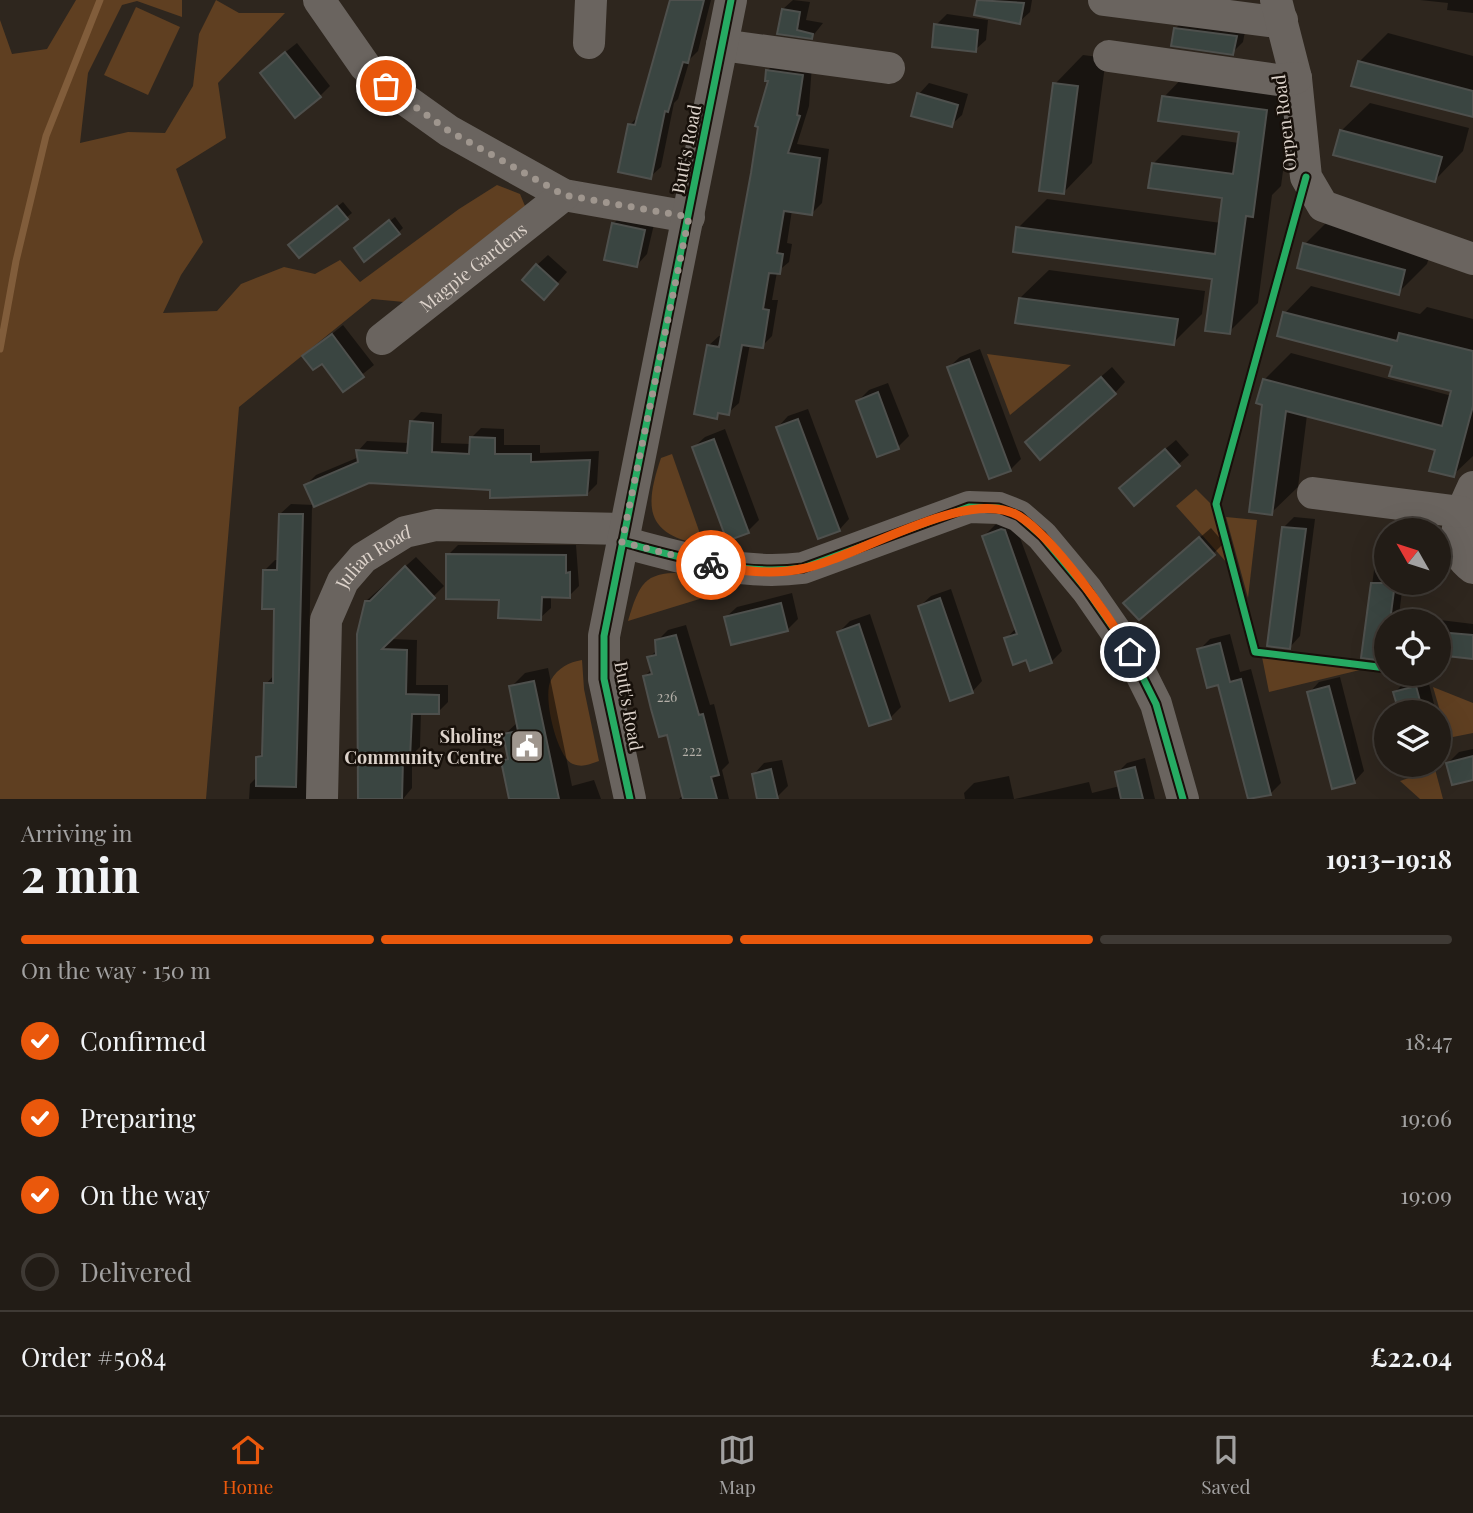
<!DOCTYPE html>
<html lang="en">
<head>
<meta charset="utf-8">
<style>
  :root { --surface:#221c16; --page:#2e2923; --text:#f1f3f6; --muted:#a2a1a1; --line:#3f3a35; --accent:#ea580c }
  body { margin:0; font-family:"Playfair Display",serif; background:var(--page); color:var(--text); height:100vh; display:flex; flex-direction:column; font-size:26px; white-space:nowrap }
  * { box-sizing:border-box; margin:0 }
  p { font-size:23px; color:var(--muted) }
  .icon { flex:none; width:38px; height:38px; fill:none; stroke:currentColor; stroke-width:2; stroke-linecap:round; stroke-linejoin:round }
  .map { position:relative; height:799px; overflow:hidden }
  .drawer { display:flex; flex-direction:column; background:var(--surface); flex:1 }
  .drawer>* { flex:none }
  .needle { width:46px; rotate:309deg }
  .controls { position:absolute; left:1374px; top:518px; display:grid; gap:14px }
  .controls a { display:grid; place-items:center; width:77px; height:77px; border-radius:50%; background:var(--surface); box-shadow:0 7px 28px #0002,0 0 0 2px var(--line); font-size:35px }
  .pin { position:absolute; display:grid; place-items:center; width:60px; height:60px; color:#fff; margin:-30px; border:4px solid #fff; border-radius:50%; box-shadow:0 2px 7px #0007 }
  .courier { position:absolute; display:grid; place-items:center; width:70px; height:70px; margin:-35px; border:5px solid #ea580c; border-radius:50%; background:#fff; color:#222; box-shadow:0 2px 9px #0007 }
  .head em { font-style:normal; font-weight:700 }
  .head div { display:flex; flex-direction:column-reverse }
  .head { display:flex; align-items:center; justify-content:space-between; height:119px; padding:0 21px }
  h1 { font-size:46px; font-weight:700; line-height:52px }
  .bar { display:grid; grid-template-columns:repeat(4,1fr); gap:10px 7px; align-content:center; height:84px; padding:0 21px }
  .bar i { height:9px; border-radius:5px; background:var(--line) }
  .bar .on { background:var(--accent) }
  .bar p { grid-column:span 4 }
  .line { display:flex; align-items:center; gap:18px; padding:0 21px; border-top:2px solid var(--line) }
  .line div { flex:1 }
  ol { padding:0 21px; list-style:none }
  li { display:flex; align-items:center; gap:21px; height:77px }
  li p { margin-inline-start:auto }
  li .icon { padding:7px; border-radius:50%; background:var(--accent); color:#fff; stroke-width:4 }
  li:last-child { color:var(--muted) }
  li i { width:38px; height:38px; border:4px solid var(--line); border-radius:50% }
  .dock { display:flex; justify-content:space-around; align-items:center; height:98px; border-top:2px solid var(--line); background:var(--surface); font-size:19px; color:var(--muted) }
  .dock a { display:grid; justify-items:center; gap:4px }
  .dock .on { color:var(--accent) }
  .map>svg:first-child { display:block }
  .green { fill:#5f3f21 }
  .shadow { fill:#0007 }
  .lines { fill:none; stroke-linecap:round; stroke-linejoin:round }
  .stream { stroke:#815d3b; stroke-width:7 }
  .building { fill:#3a4541; stroke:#4e504d; stroke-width:2 }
  .minor { stroke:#6a645f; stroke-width:32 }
  .cycleway-casing { stroke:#17100a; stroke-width:11 }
  .cycleway { stroke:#26ab63; stroke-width:7 }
  .done { stroke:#9f968e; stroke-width:7; stroke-dasharray:0 12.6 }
  .route { stroke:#ea580c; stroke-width:9 }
  .labels { text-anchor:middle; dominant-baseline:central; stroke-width:5; stroke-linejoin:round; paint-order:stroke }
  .number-label { font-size:14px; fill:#b4afa8 }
  .street-label { font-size:18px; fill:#dcd2ca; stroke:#17100a }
  .poi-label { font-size:18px; font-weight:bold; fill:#dcd2ca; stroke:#17100a; text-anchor:end }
</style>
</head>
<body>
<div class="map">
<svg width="1473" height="799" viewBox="0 0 1473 799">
  <rect width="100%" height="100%" fill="#2e261e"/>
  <g class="green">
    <path d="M76,0H182V17L137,1L122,5L88,73L80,143L128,132L165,133L193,86L199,34L216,0L239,13H285L218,83L226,138L176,169L203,242L181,275L163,313L217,311L241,284L284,267L315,274L340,260L360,282L459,209L497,185L520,194L525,206L404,302L372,299L239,407L206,799H0V20L12,54L47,49Z"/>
    <path d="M136,7L180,27L148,95L104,75Z"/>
    <path d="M987,354L1071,365L1010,415Z"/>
    <path d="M672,454L704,545C645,535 644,508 661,458Z"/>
    <path d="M1196,489L1213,506L1228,564L1176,506Z"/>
    <path d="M1226,517L1257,520L1248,598Z"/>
    <path d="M690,573L715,579L732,589L628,621C640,580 646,571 690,573Z"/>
    <path d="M1262,657L1364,669L1269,692Z"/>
    <path d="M582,660L584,689L599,761C590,764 583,768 573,764C557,758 542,695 551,680C558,668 569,662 582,660Z"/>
    <path d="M1433,687L1473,703V733L1448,738Z"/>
    <path d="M1435,769L1443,799H1420L1400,781Z"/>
  </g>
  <g class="shadow">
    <path d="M672,0H711L698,51L690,59L678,99L674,103L661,167L650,177L630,125L640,114Z"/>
    <path d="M793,0L810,2L806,20L823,23L812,37L779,32L783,9Z"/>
    <path d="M979,0H1032L1030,12L1019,22L976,14Z"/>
    <path d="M1420,0H1473V13L1447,10L1448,3Z"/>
    <path d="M947,14L988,20L986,40L975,50L936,25Z"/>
    <path d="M1186,18L1246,26L1243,42L1232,53L1176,28Z"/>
    <path d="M1388,33L1473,56V116L1359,62Z"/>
    <path d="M297,43L330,86L320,96L273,62Z"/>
    <path d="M1083,55L1106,58L1092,163L1064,192L1055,84Z"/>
    <path d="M778,60L812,65L809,106L797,144L829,149L822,203L812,213L792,210L787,243L792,244L789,262L777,272L772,300H778L772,336L762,346L750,344L739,403L728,413L721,412L716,417L708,346L719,336H723L770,80L768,70Z"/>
    <path d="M1192,68L1295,81L1281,186L1272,195L1258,303L1229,332L1214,278L1018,228L1047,199L1221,223L1224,197L1153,164L1182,135L1239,143L1241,130L1164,97Z"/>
    <path d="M929,83L968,94L962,115L951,125L919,94Z"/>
    <path d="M1370,103L1469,128L1463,151L1435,180L1341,131Z"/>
    <path d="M343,202L352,213L299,256L295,240Z"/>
    <path d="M624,213L655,220L647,254L637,265L613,224Z"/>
    <path d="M1333,216L1433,242L1427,264L1398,293L1305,244Z"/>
    <path d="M395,217L403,228L399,232L361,243Z"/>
    <path d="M548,255L567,272L554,287L537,265Z"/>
    <path d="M1049,270L1205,291L1202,314L1173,343L1020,298Z"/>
    <path d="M1311,286L1420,314L1427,307L1473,319V456L1453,475L1437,449L1307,415L1298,487L1271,513L1264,380L1291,353L1452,396L1453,390L1285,313Z"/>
    <path d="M343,325L374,365L343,390L322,362L304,356Z"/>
    <path d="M980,349L1021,459L1010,470L949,367L960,357Z"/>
    <path d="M1112,367L1125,382L1115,393L1038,432Z"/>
    <path d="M888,383L909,436L898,447L858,401L869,390Z"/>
    <path d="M808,409L849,519L839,530L778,427L788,416Z"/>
    <path d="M421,412L442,414L441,443L471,444V438L481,428L504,429V445H540V453L599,451L597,484L587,494L369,481L312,506L306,799H249L250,784L258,776V757L264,751L266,684L275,674L276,607L264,571L275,560H279L280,514L291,504L314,505L306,485L316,475L359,457L358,451L367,441L409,443L411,422Z"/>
    <path d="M725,429L759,520L748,531L694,447L705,437Z"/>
    <path d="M1176,440L1189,455L1178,465L1132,477Z"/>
    <path d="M1294,517L1315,519L1300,636L1290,647L1284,527Z"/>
    <path d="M1013,519L1062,651L1051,662L1027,658L1006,639L1016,628L984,536L995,525Z"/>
    <path d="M1211,528L1224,543L1213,554L1136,592Z"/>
    <path d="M1386,532V583H1403L1399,615L1473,624V657L1438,653V621H1386V657L1363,656L1378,539Z"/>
    <path d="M458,545H576L579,586L569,596H551V608L540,618L500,598L448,555Z"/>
    <path d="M416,557L444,586L390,639L417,640L416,685H448V702L438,712H421L420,747L412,755V788L403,799H359L366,601Z"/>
    <path d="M951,589L982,681L972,692L920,606L931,596Z"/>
    <path d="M792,593L798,619L787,630L726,617L737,607Z"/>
    <path d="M870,614L901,707L891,717L870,724L839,632L850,621Z"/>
    <path d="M686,625L710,705L714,704L729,763L722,770L729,799H679L684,794L668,733L645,676L652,669L649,658L657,650V641L668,630Z"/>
    <path d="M1230,634L1240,672L1251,669L1281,783L1270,794L1250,799L1219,683L1199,650L1210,639Z"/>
    <path d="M548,668L572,786L594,780L601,799H540L503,761L509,755L505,734L518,722L511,687L525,673Z"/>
    <path d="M1427,676L1436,712H1401L1395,692L1406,681Z"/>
    <path d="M1340,677L1364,771L1354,782L1309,693L1319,682Z"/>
    <path d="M1438,722L1446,751L1438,758Z"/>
    <path d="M1473,749V778L1448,763L1459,752Z"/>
    <path d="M1145,758L1155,799H1015L1089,782L1092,793L1120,786L1117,773L1127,763Z"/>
    <path d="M782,760L788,786L777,797L759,799L754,774L764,763Z"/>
    <path d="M1009,776L1014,799H965L964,793L974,783Z"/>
  </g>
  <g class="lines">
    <path class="stream" d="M0,349L16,261L46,136L100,0"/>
  </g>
  <g class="building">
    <path d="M670,0H704L688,63L683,62L668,112L665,111L651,179L618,172L628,124L635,125Z"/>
    <path d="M977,0L1024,3L1020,24L974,15Z"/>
    <path d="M782,9L800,12L797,30L813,34L812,39L777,34Z"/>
    <path d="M934,24L978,30L976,52L932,47Z"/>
    <path d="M1174,28L1237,36L1233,55L1171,46Z"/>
    <path d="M285,52L321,97L295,118L260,73Z"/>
    <path d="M1358,61L1473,91V117L1351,86Z"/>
    <path d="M766,70L803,75L797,115L800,116L788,153L820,158L812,215L784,211L777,253L783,254L780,274L769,273L763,309L769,310L763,348L742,345L729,415L718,413L717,419L694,414L707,345L719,347L751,173L758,127L755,126L768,81H765Z"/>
    <path d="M1053,83L1078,86L1064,194L1039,191Z"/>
    <path d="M917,93L958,105L952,127L911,116Z"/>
    <path d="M1162,96L1267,110L1253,217L1246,216L1230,334L1205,331L1212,279L1013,252L1016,227L1215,254L1222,198L1148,188L1152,163L1233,174L1239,132L1158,121Z"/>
    <path d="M1340,130L1442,157L1435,182L1333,155Z"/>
    <path d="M337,206L348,219L299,258L288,245Z"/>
    <path d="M389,220L400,234L364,262L354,248Z"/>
    <path d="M612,223L645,230L637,267L604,260Z"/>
    <path d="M1303,243L1405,270L1399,295L1297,268Z"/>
    <path d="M536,264L558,284L544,300L522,280Z"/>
    <path d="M1019,298L1178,319L1174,345L1015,323Z"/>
    <path d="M1283,312L1397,341L1399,333L1473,351V406L1454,477L1429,471L1435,450L1286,411L1272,515L1249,512L1262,405L1256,403L1263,379L1442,426L1451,391L1389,376L1392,366L1277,336Z"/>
    <path d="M332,334L364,377L343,392L322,364L313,370L302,356Z"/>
    <path d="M969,359L1011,471L989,479L947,367Z"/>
    <path d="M1101,377L1116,394L1040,460L1025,442Z"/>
    <path d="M878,392L899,449L877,457L856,401Z"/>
    <path d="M798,419L840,531L818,539L776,427Z"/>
    <path d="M410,421L433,423L432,452L469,454L470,437L495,438V454H531V462L590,460L587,495L490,498V490L369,483L314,507L304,485L358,462L356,450L407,453Z"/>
    <path d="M714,439L749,533L727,541L692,447Z"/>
    <path d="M1165,449L1180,466L1134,506L1119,488Z"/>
    <path d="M279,514H303L296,787L256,786V757L262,756L264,683H273L274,609H262L263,570H277Z"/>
    <path d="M1282,527L1306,529L1290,649L1267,646Z"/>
    <path d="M1001,529L1005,530L1052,663L1030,671L1026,660L1013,665L1004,638L1017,634L982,536Z"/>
    <path d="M1199,537L1215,555L1139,620L1123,603Z"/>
    <path d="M446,554L566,555V573L570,572V598L542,597L541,620L498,618L499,600L446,599Z"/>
    <path d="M405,566L435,598L382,649L407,650L406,694L439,695V714H412L410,759H403L402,799H358L357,634L365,601H370Z"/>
    <path d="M1371,583H1395L1390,621L1386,620L1385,661L1361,658Z"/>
    <path d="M940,598L973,693L950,701L918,606Z"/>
    <path d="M781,603L788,631L731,645L724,617Z"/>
    <path d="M859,624L891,719L869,726L837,632Z"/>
    <path d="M1438,632L1473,635V659L1438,655Z"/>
    <path d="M676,635L699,715L703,714L719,775L711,777L717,799H683L667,735L659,737L651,709L643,676L652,674L647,657L656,655L655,640Z"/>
    <path d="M1220,643L1230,682L1241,679L1271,795L1248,799L1218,685L1207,688L1197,649Z"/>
    <path d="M534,681L559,799H509L501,761L508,759L503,734L518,731L509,686Z"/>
    <path d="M1329,686L1355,783L1332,789L1307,692Z"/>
    <path d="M1416,686L1423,712H1399L1393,692Z"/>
    <path d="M1473,756V780L1452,785L1446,763Z"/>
    <path d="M1135,767L1143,799H1121L1115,772Z"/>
    <path d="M771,769L778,799H757L752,774Z"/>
  </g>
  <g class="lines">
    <g class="minor">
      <path d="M319,0L365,66L386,86L449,131L564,195L689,217"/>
      <path d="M1104,0L1268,21L1282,20"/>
      <path d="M1276,0L1296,78L1306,177L1323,206L1473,259"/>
      <path d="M589,43L591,0"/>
      <path d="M722,45L889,68"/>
      <path d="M1109,56L1278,80L1296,78"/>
      <path id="s1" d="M382,339L564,195"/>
      <path d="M1473,487C1461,513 1444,548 1473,568"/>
      <path d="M1313,493L1461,512"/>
      <path d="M622,542C683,558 740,576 803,568L969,507L999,508L1019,516L1042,536L1087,590L1130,652L1156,704L1183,799"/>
      <path id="s2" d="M322,799L326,620L343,581L363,558L405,532L436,525L624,529"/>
      <path d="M630,799L604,679V636L731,0"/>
    </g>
    <g class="cycleway-casing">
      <g id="cycleway">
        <path d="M1306,177L1216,504L1255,652L1386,668"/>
        <path d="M622,542C683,558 740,576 803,568L969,507L999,508L1019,516L1042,536L1087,590L1130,652L1156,704L1183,799"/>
        <path d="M630,799L604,679V636L731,0"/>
      </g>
    </g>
    <use href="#cycleway" class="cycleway"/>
  </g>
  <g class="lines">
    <path class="done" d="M386,86L449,131L564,195L689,217L622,542L711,565"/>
    <path class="route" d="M711,565C741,571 771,575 801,569C858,558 967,485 1019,516C1054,538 1108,615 1130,652"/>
  </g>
  <defs>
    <g id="civic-square" transform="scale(1.75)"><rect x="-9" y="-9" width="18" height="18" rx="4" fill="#9f968e" stroke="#17100a"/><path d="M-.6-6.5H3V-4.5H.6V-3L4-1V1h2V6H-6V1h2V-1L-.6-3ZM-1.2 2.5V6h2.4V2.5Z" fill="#fff"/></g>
  </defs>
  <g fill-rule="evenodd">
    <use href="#civic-square" x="527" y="746"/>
  </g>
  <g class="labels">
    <g class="number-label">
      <text x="667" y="696">226</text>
      <text x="692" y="750">222</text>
    </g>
    <g class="street-label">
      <text transform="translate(1284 123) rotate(-97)">Orpen Road</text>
      <text transform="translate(686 149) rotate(-79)">Butt's Road</text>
      <text stroke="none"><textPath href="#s1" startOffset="116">Magpie Gardens</textPath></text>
      <text stroke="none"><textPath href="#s2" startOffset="261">Julian Road</textPath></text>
      <text transform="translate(629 706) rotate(80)">Butt's Road</text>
    </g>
    <g class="poi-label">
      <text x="503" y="736">Sholing<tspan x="503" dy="21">Community Centre</tspan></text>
    </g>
  </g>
</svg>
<div class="controls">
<a><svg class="needle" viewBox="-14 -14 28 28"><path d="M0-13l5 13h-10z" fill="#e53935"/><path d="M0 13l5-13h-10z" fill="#a2a1a1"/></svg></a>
<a><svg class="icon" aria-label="locate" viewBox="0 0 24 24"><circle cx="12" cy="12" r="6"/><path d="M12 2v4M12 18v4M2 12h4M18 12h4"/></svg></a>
<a><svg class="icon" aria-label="layers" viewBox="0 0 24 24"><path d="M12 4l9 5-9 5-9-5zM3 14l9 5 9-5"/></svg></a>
</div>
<div class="pin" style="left:386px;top:86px;background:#ea580c"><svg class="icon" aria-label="bag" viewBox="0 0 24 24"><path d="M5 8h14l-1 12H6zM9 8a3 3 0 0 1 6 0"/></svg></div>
<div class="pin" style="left:1130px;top:652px;background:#1f2937"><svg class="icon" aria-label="home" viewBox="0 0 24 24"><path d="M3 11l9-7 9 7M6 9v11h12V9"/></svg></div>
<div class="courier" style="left:711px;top:565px"><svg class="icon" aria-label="bike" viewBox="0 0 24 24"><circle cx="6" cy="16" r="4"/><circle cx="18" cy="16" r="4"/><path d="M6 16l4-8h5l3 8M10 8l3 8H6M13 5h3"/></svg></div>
</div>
<section class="drawer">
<div class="head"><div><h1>2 min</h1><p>Arriving in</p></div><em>19:13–19:18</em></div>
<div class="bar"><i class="on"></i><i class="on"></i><i class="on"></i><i></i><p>On the way · 150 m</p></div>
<ol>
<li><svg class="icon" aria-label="check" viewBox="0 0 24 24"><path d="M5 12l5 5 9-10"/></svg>Confirmed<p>18:47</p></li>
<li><svg class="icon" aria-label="check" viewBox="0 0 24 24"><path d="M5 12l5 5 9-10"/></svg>Preparing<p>19:06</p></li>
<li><svg class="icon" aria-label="check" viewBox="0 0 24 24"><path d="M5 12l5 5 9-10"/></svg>On the way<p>19:09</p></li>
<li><i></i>Delivered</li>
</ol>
<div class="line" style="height:91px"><div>Order #5084</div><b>£22.04</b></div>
</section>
<nav class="dock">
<a class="on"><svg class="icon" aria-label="home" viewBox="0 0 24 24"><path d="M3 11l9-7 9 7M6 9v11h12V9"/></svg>Home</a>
<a><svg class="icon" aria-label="map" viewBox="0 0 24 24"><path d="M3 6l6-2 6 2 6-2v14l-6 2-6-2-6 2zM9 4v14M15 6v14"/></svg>Map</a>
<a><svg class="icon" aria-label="saved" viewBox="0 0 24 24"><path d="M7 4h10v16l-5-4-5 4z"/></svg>Saved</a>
</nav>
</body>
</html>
